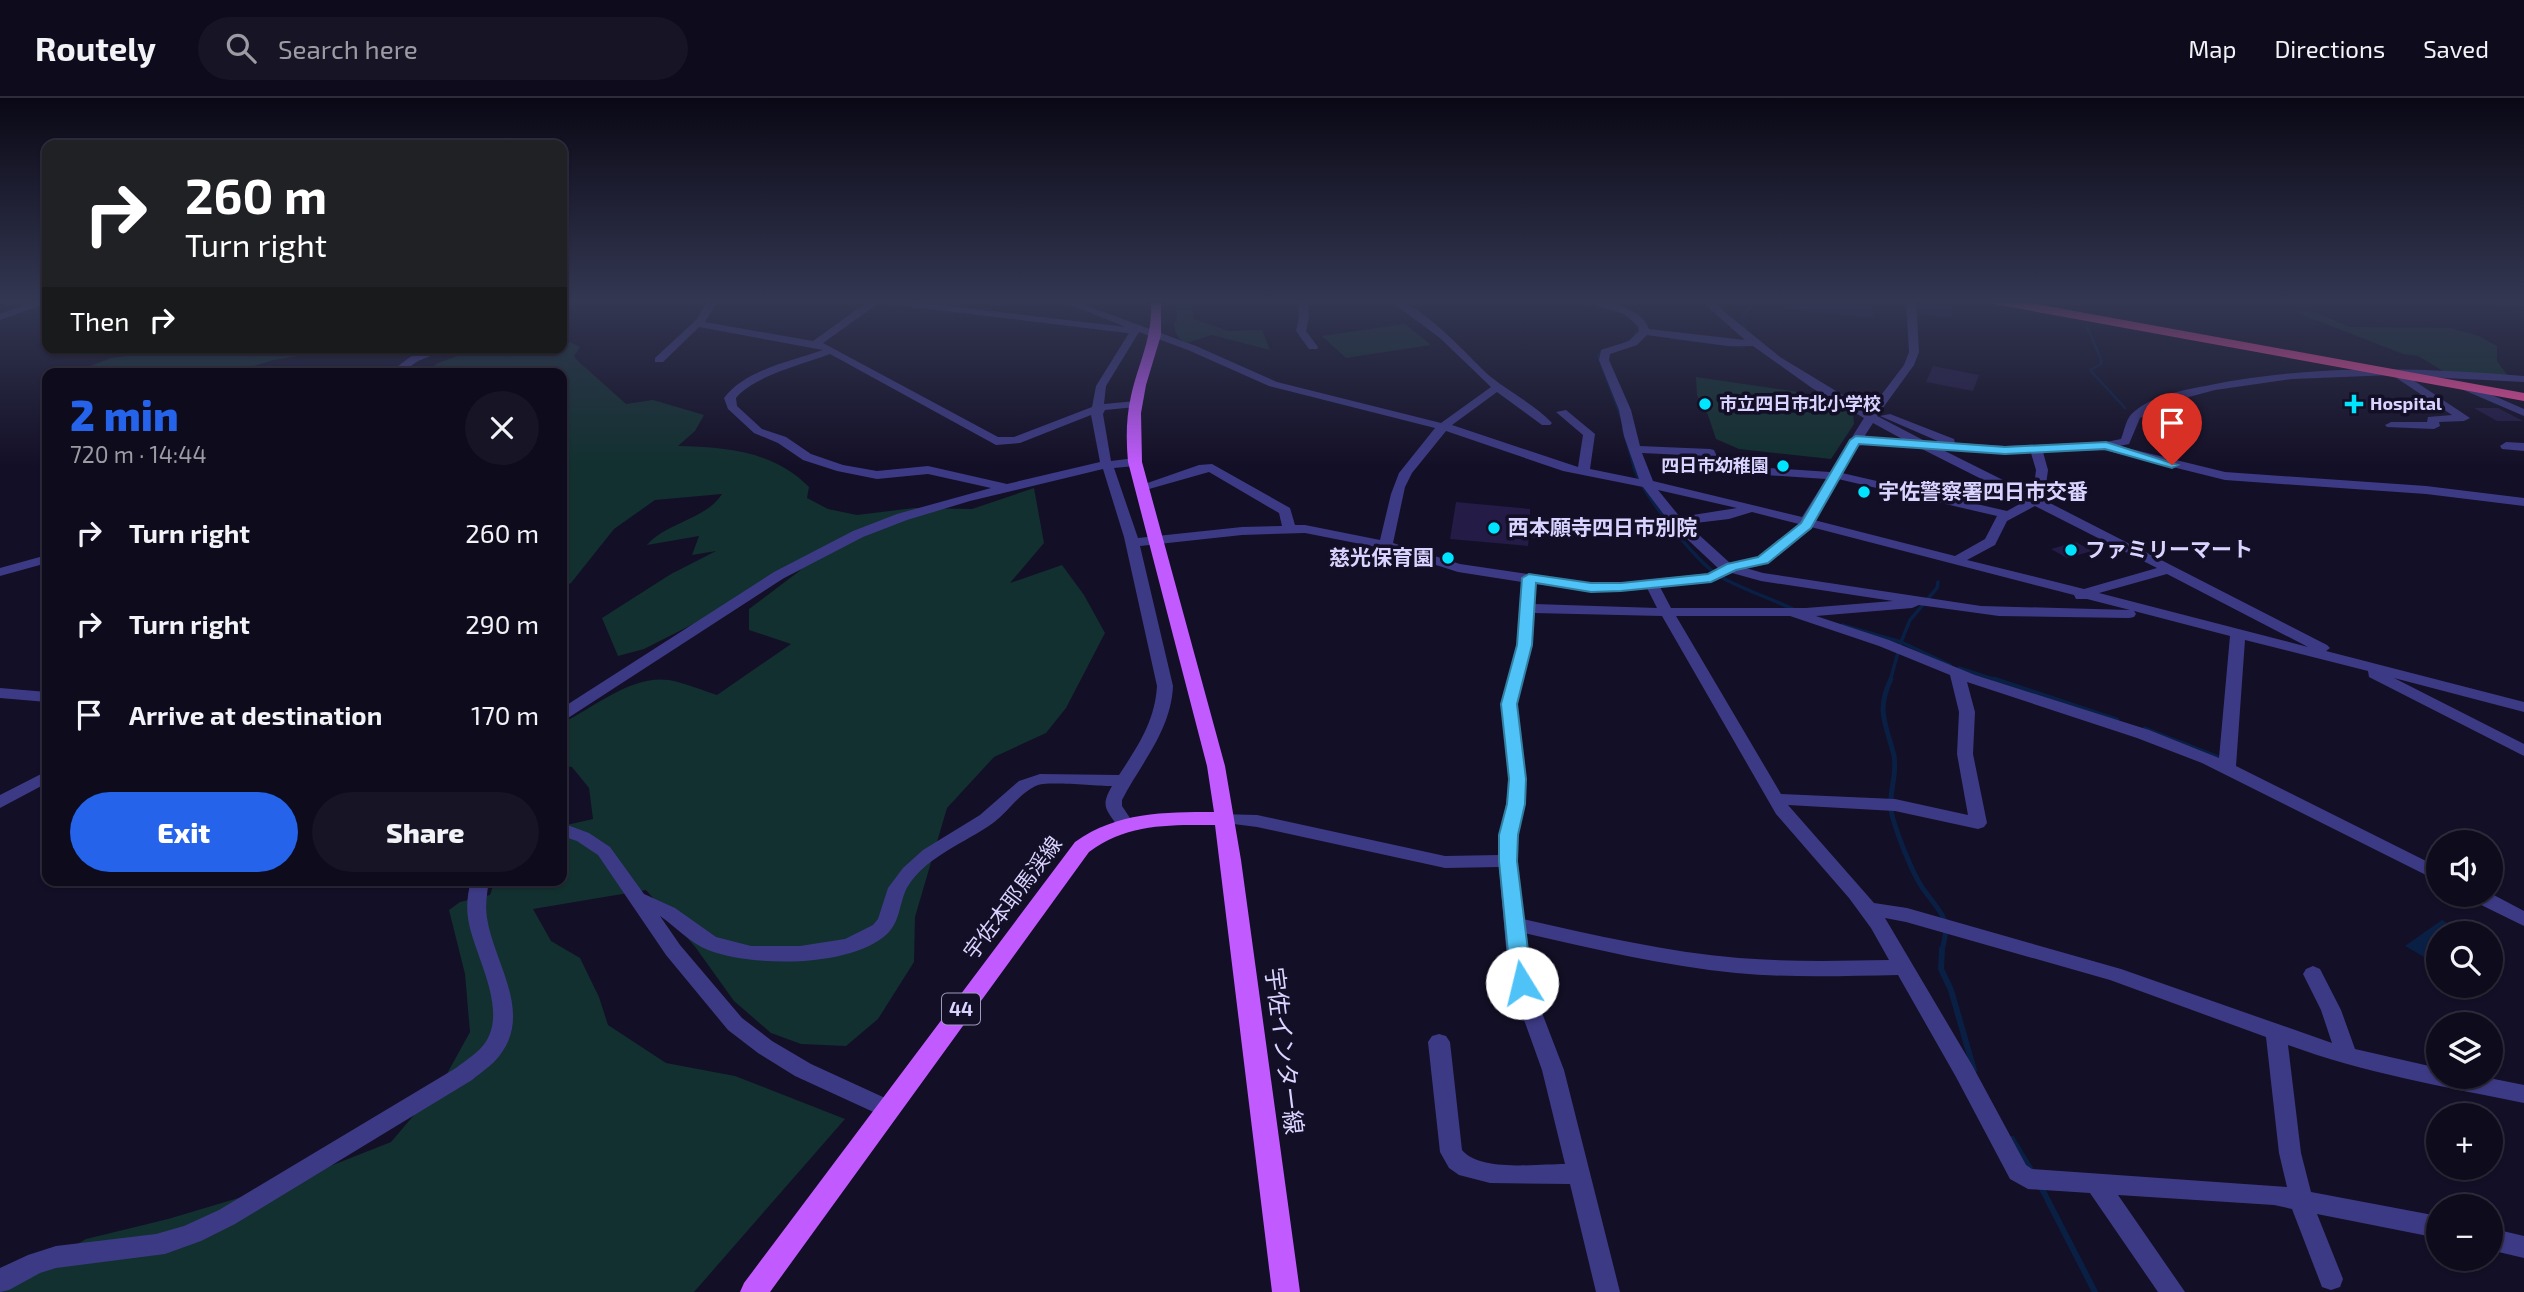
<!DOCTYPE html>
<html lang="en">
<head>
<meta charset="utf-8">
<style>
	body { margin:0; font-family:"Exo 2","Noto Sans JP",sans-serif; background:#171425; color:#f1f3f6; height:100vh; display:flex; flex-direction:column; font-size:26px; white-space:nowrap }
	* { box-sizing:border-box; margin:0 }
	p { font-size:23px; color:#9b9ba3 }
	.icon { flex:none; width:38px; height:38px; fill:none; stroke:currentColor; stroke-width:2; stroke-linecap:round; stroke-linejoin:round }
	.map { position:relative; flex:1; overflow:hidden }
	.side { position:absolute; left:42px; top:270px; width:525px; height:518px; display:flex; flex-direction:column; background:#0e0b1c; border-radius:14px; box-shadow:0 2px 5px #0004,0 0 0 2px #2e2b3b }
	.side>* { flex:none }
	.guide { position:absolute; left:42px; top:42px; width:525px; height:214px; border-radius:14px; box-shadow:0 2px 5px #0004,0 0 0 2px #2e2b3b; background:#202124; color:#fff; overflow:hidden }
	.controls { position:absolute; left:2426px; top:732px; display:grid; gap:14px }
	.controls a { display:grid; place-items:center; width:77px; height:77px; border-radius:50%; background:#0e0b1c; box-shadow:0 2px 5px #0004,0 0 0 2px #2e2b3b; font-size:35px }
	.pin { position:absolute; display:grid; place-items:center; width:60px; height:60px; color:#fff; margin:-72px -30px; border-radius:50% 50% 50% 0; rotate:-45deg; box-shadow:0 0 7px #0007 }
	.pin .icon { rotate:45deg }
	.me { position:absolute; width:77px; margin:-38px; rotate:351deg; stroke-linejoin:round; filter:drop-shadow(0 0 5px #0008) }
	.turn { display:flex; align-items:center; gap:24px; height:147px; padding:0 28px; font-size:32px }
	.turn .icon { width:91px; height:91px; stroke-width:2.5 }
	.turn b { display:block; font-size:49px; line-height:60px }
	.then { display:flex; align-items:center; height:66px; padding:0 28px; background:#0003; gap:14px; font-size:26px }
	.round { display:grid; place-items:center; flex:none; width:74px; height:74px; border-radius:37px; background:#171425 }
	.head { display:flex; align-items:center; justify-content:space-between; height:119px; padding:0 28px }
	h1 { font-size:42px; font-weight:800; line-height:52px; color:#2563eb }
	.action { display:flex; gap:14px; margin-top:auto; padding:14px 28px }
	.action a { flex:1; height:80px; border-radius:42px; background:#2563eb; color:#fff; font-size:28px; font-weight:800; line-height:80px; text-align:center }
	.action a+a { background:#171425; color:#f1f3f6 }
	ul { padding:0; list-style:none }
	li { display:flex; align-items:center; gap:21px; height:91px; padding:0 28px }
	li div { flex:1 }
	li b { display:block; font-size:26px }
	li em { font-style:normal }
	header { display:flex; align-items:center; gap:42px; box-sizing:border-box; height:98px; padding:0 35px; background:#0e0b1c; border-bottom:2px solid #2e2b3b }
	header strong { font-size:33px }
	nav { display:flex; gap:38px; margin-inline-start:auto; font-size:24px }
	.search { width:490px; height:63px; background:#171425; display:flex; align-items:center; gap:18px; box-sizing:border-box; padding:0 24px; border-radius:38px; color:#9b9ba3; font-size:26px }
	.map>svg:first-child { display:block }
</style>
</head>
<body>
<header>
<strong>Routely</strong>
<div class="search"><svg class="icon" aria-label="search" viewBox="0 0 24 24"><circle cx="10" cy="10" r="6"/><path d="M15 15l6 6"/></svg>Search here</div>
<nav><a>Map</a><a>Directions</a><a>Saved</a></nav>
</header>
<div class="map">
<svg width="2524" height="1194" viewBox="0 0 2524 1194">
	<rect width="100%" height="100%" fill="#130f26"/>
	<path fill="#12302f" d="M1175,202H1191L1194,221L1228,233L1262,232L1270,252L1212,237L1186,245C1176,239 1175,235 1174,224L1177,223Z
		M2309,212L2350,229L2451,230L2479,238L2497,248V263L2508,278L2443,273L2418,258L2403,256L2293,213Z
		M1405,226L1431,247L1346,260L1322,238Z
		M562,240L580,249L574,258L578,263L626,306L653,302L704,317L695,333L678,348C726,349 774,353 809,389L807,400L828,411L857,417L914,410L972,411L1034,390L1044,445L1010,485L1062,467L1084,497L1105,535L1066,610L1046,635L994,659L947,710L915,819L914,864L878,921L846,948L801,946L771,935L734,903L696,850L646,792L533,811L551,843L580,860L599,899L608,927L666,965L735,978L845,1021L694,1194H0V1190L86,1141L168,1121L282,1087L391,1044L443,983L470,934L465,876L449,812L460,804L490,797L495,782H562V728L593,721L589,690L572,669L562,668V625C595,609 631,577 669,582C685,585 701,592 717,597L791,546L749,532V511L802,471L644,551L618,558L602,520L671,476L716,453L692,457L699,438L647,447C667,424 705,422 722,396L655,402L614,431L571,485L562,490V275H423L438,265L480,250H562Z
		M164,250H345L274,262L231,275H72L111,260L157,254Z
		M1696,279L1798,294L1812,302L1815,308L1846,310L1853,315L1854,326L1831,361L1739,351L1716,341L1708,317L1697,297Z"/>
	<path fill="#0a1f44" d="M2442,822L2466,835H2438V867L2405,848Z"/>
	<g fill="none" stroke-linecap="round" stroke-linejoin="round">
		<path stroke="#0a1f44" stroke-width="2.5" d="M1579,202L1616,213
			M2087,229L2101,261V266L2090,272L2125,310
			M1748,236L1741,222L1755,202
			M1670,240L1744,249L1742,245
			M1623,246L1632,241L1639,231L1633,222
			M1605,251L1598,258L1621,319
			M1623,331L1634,370"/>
		<path stroke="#0a1f44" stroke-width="3.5" d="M1634,369C1642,396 1695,462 1719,478C1742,491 1769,500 1793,511
			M1938,484L1937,490L1910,522L1901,544L1950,567
			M1842,527L1901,544L1890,583
			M1959,570L1999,583"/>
		<path stroke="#0a1f44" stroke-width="5" d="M1891,581C1875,614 1887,627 1894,658C1898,677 1887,697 1892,717C1897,736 1910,769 1920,786C1927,798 1939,809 1944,821C1948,831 1944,843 1942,853
			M1994,581L2117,622
			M2145,631L2222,661"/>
		<path stroke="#0a1f44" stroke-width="6" d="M1942,851L1941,871L1951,892L1974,972
			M2012,1041L2031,1072
			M2041,1089L2095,1194"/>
	</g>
	<path fill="#241b47" d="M1786,202H1871L1875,220L1785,211Z
		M1919,202H1952V220L1919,216Z
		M1933,268L1979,277L1973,293L1926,284Z
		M2474,310H2498L2523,323H2497Z
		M1456,404L1530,411V420H1537L1535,440L1529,439L1528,448L1450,441Z
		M2076,444L2092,453L2067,460L2051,451Z"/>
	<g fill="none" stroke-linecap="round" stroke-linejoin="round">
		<path fill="#3d3a85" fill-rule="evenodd" d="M38,202H47V205L0,222V216Z
			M708,202H718L705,224L813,243L870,202H898L1126,229L1058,202H1071L1196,248L1277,284L1441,325L1491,289L1440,240L1389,202C1420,201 1468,259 1491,279C1511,295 1535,307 1552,325L1550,327H1542L1497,294L1452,327L1578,369L1583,337L1556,314L1566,312L1595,336L1590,371L1639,381L1624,338L1619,312L1599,262L1601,252L1629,243L1639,233L1638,228L1624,216L1579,202C1600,202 1641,207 1649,231L1745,242L1700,202H1710L1780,259L1869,313L1904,267L1909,254L1906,202H1916L1919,254L1914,267L1877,318L1925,343L1940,344L1880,318L1890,316L1954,341L1955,345L2005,348L2106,344L2121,341C2125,331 2126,319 2135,313C2155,296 2186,292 2210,287C2314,266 2419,269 2524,278V284L2407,278L2470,320L2464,323L2439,324L2440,328L2434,331L2387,329L2385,327L2391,324H2427L2428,319L2452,317L2392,277L2292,281L2215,292L2170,304L2140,320L2129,346L2119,348L2225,374L2426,388L2524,400V408L2426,396L2225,382L2104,352L2043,354L2048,372L2044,402L2327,547L2330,550L2326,553L2524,604V614L2394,580L2524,646V658L2369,579L2368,573L2245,542L2236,668L2438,769V783L2202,665L2137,640L1967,584L1975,614L1973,656L1987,725L1984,729L1978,731L1895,713L1788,707L1874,805L1907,810L2121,871L2332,945L2321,912L2303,876L2306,871L2313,868L2320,871L2341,912L2355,951L2438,970V978H2479L2524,987V1005C2445,989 2365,975 2288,947L2301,1055L2311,1094L2438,1118V1140L2317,1116L2343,1181L2340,1189L2331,1192L2322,1189L2292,1111L2274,1107L2118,1097L2185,1194H2158L2090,1095L2028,1091L2010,1081L1956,979L1898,877C1844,878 1790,880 1736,875C1665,868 1594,851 1524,835L1534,894L1564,972L1620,1194H1596L1570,1086L1490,1085L1459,1077L1449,1070L1440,1054L1428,944L1432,938L1439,936L1446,938L1450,944L1462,1052C1480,1074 1538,1066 1565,1066L1542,972L1514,894L1507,861L1499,769L1445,770L1257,729L1218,724L1215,720L1218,716L1257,717L1445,758L1499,757L1510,677L1501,606L1517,547L1522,484L1458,474L1386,451L1305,435L1242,437L1140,448L1173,588C1171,633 1141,665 1122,702V708L1134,726L1131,730H1119C1106,711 1100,709 1112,688C1095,688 1051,683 1038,687C1020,694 1008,714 993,725C965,745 927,758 908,788C899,803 901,823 887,836C851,870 751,869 708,852C690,845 676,829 660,818L680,847L742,920L772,943L811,966L896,1005L899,1011L896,1017L888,1020L880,1017L795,978L758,955L728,932L666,857L598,757L577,743L562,738V725L589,735L610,749L644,796L675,810L716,839L751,848H800L845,841L873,827L878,821L888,790L903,770L923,752L980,717L1019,683L1040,676L1119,677C1138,648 1155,623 1157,588L1124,439L1103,371L970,403L907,422L863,439L784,480L568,620L562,622V610L774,474L853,433L897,416L991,390L928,376L877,381L837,373L803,362L778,345L754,335L728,311L724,300C745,272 791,263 823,252L699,229L663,264H655V260L697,221ZM879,205L1127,235H1129L1096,288L1092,309L1014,339H998L823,245ZM1139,234L1188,252L1269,288L1435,330L1399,375L1391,396L1380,442L1305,427H1295L1290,410L1212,366L1199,367L1136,389L1142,393L1209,374L1279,415L1282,428L1242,429L1138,440L1114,370L1135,368L1141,364L1135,360L1111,363L1103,316L1105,312L1136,309L1142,306L1136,303L1104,306L1106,288ZM1647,237L1728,248H1753L1812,290L1864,320L1830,374L1724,367L1719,363L1714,352L1710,351L1640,348L1631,312L1609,262L1610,256L1637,247ZM830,256L996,347L1020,345L1091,317L1100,364L1007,386L928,368L877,373L843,367L811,356L786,339L762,331L737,308L736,300C753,278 804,266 830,256ZM1873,325L1904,342L1864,339ZM1446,333L1563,373L1643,389L1671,426L1719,471L1712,475L1607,486L1574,483L1460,466L1393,445L1405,389L1412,375ZM1860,346L1920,350L2025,403L2007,413L1842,375ZM1941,351L2005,356L2031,355L2036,372L2033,397ZM1642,355L1705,358L1709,368L1721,374L1826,381L1802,419L1653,383ZM1838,381L1997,418L1985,441L1955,458L1814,422ZM1658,392L1737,410L1680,419ZM2035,408L2157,470L2084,491L1967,462L1995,447L2007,423ZM1752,414L1799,426L1758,459L1730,465L1687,426L1729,421ZM1811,429L2074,497L2076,501H2087L2130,512L1981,508L1763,475L1746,470L1768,465ZM1732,475L1761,483L1893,503L1806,510H1671L1660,489L1715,483ZM2167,476L2308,549L2099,495ZM1536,486L1607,494L1647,490L1657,510L1534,506ZM1919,507L1999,518L2129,520L2134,519L2136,516L2134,513L2230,538L2219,660L2149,632L1975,577L1889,542L1816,518L1912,510ZM1534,515L1662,518L1776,716L1849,800L1871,830L1889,862C1839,863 1789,864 1739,860C1666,854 1594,837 1523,821L1517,763L1518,737L1526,700V677L1517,606L1531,547ZM1676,518H1790L1879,548L1950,577L1959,614L1957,656L1968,717L1895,701L1781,696ZM1885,820L1906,824L2110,882L2266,939L2279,1055L2287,1089L2032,1071L2026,1067L1972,967Z
			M1297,202H1307L1309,219L1306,233L1318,249L1317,251H1309L1296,233L1299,219Z
			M2472,202H2524V208L2477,205Z
			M434,250H450L418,263L401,275H389L410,259Z
			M2459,286H2467L2524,311V318L2459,290Z
			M2506,344L2524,345V353L2502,351L2500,348Z
			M47,457V465L0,478V470Z
			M0,590L47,594V604L0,600Z
			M47,673V685L0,710V697Z
			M471,782H489C487,796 485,807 487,820C494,865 533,914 500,957C493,967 481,974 472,982L235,1126L201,1143L165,1156L56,1170L40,1175L9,1192L0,1194V1170L28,1157L56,1148L156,1136L184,1128L219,1112L456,970C466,962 478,955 485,945C509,910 473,856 468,820C466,806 468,795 471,782Z
			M2490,795L2524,813V828L2469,801L2467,796Z
			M2490,1130L2524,1138V1160L2490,1152Z"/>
		<path fill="#c25bff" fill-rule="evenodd" d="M1151,202H1161V237L1146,287L1141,315L1142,364L1225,668L1241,762L1300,1194H1272L1215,727C1169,727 1128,725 1089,754L770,1194H740L744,1185L1075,744C1117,714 1164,714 1214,714L1207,668L1128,364C1126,342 1126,320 1131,298C1139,263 1153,240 1151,202Z"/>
		<path fill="#ff4fa3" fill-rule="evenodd" d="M1988,202H2014L2524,295V303L1994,206Z"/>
	</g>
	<linearGradient id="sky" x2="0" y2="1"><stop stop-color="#0a0815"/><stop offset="0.55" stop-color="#333752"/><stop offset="1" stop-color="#333752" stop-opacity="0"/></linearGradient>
	<rect width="2524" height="369" fill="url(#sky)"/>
	<path fill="#4fc3f7" stroke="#337fa1" stroke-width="2" d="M1856,338L2005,349L2106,344L2178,367L2172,370L2105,351L2005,356L1859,346L1811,430L1768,465L1736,472L1711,484L1621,493L1591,494L1536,485L1532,547L1517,606L1526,681L1525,706L1518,737L1517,763L1532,885L1529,890L1522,892L1514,890L1511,885L1499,763V737L1507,706L1509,681L1501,606L1517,547L1522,480L1529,476L1591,485H1621L1708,476L1727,466L1758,459L1801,425L1850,342Z"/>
	<g fill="#00e5ff" stroke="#130f26" stroke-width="2.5">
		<circle cx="1705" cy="306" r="7"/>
		<path d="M2350.5 295.5h7v7h7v7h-7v7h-7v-7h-7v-7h7z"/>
		<circle cx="1783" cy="368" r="7"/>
		<circle cx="1864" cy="394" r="7"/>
		<circle cx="1494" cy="430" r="7"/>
		<circle cx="2071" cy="452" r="7"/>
		<circle cx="1448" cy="460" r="7"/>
	</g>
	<g text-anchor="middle" stroke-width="7" stroke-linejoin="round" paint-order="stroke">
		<g font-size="18" font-weight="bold" fill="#d9d4ff" stroke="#130f26" text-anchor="start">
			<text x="1719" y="312">市立四日市北小学校</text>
			<text x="2370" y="312">Hospital</text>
			<text x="1769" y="374" text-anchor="end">四日市幼稚園</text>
		</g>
		<rect fill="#130f26" stroke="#9e99be" stroke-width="2" x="942" y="895.5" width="38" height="31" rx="5"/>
		<g font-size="19" font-weight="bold" fill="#d9d4ff">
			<text x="961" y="918">44</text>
		</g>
		<g font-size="21" font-weight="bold" fill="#d9d4ff" stroke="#130f26" text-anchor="start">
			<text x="1878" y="401">宇佐警察署四日市交番</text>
			<text x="1508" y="437">西本願寺四日市別院</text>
			<text x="2085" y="459">ファミリーマート</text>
			<text x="1434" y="467" text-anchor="end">慈光保育園</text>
		</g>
		<g font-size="21" fill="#d9d4ff" stroke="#130f26">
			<text transform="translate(1013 800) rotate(-53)" y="7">宇佐本耶馬渓線</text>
		</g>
		<g font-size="24" fill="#d9d4ff" stroke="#130f26">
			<text transform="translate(1284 953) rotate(83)" y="8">宇佐インター線</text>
		</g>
	</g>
</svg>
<div class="controls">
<a><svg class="icon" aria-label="sound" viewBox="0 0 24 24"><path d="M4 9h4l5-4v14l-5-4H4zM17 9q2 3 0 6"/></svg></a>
<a><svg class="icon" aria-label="search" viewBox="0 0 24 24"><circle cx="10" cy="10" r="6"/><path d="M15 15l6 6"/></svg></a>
<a><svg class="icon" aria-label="layers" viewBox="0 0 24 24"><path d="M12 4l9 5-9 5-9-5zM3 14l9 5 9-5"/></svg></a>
<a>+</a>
<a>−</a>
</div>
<div class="pin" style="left:2172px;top:367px;background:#d93025"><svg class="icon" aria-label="arrive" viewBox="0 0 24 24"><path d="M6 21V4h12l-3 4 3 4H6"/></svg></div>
<svg class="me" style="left:1522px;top:885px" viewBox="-20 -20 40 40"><circle r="19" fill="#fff"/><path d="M0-13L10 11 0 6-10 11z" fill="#4fc3f7"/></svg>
<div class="guide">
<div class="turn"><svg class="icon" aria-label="right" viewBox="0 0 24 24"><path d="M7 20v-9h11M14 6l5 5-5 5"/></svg><div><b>260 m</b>Turn right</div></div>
<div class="then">Then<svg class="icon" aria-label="right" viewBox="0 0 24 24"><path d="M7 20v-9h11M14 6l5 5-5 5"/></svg></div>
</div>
<section class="side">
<div class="head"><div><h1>2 min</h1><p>720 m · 14:44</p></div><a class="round"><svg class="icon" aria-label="close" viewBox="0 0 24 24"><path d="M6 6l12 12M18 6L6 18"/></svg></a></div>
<ul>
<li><svg class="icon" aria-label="right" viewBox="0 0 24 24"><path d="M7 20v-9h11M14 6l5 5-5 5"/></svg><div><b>Turn right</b></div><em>260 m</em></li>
<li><svg class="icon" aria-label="right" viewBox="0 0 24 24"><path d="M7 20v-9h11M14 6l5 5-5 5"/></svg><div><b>Turn right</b></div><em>290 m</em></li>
<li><svg class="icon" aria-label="arrive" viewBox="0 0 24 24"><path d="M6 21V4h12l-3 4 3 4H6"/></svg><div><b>Arrive at destination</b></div><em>170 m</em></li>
</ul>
<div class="action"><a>Exit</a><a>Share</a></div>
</section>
</div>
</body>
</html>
